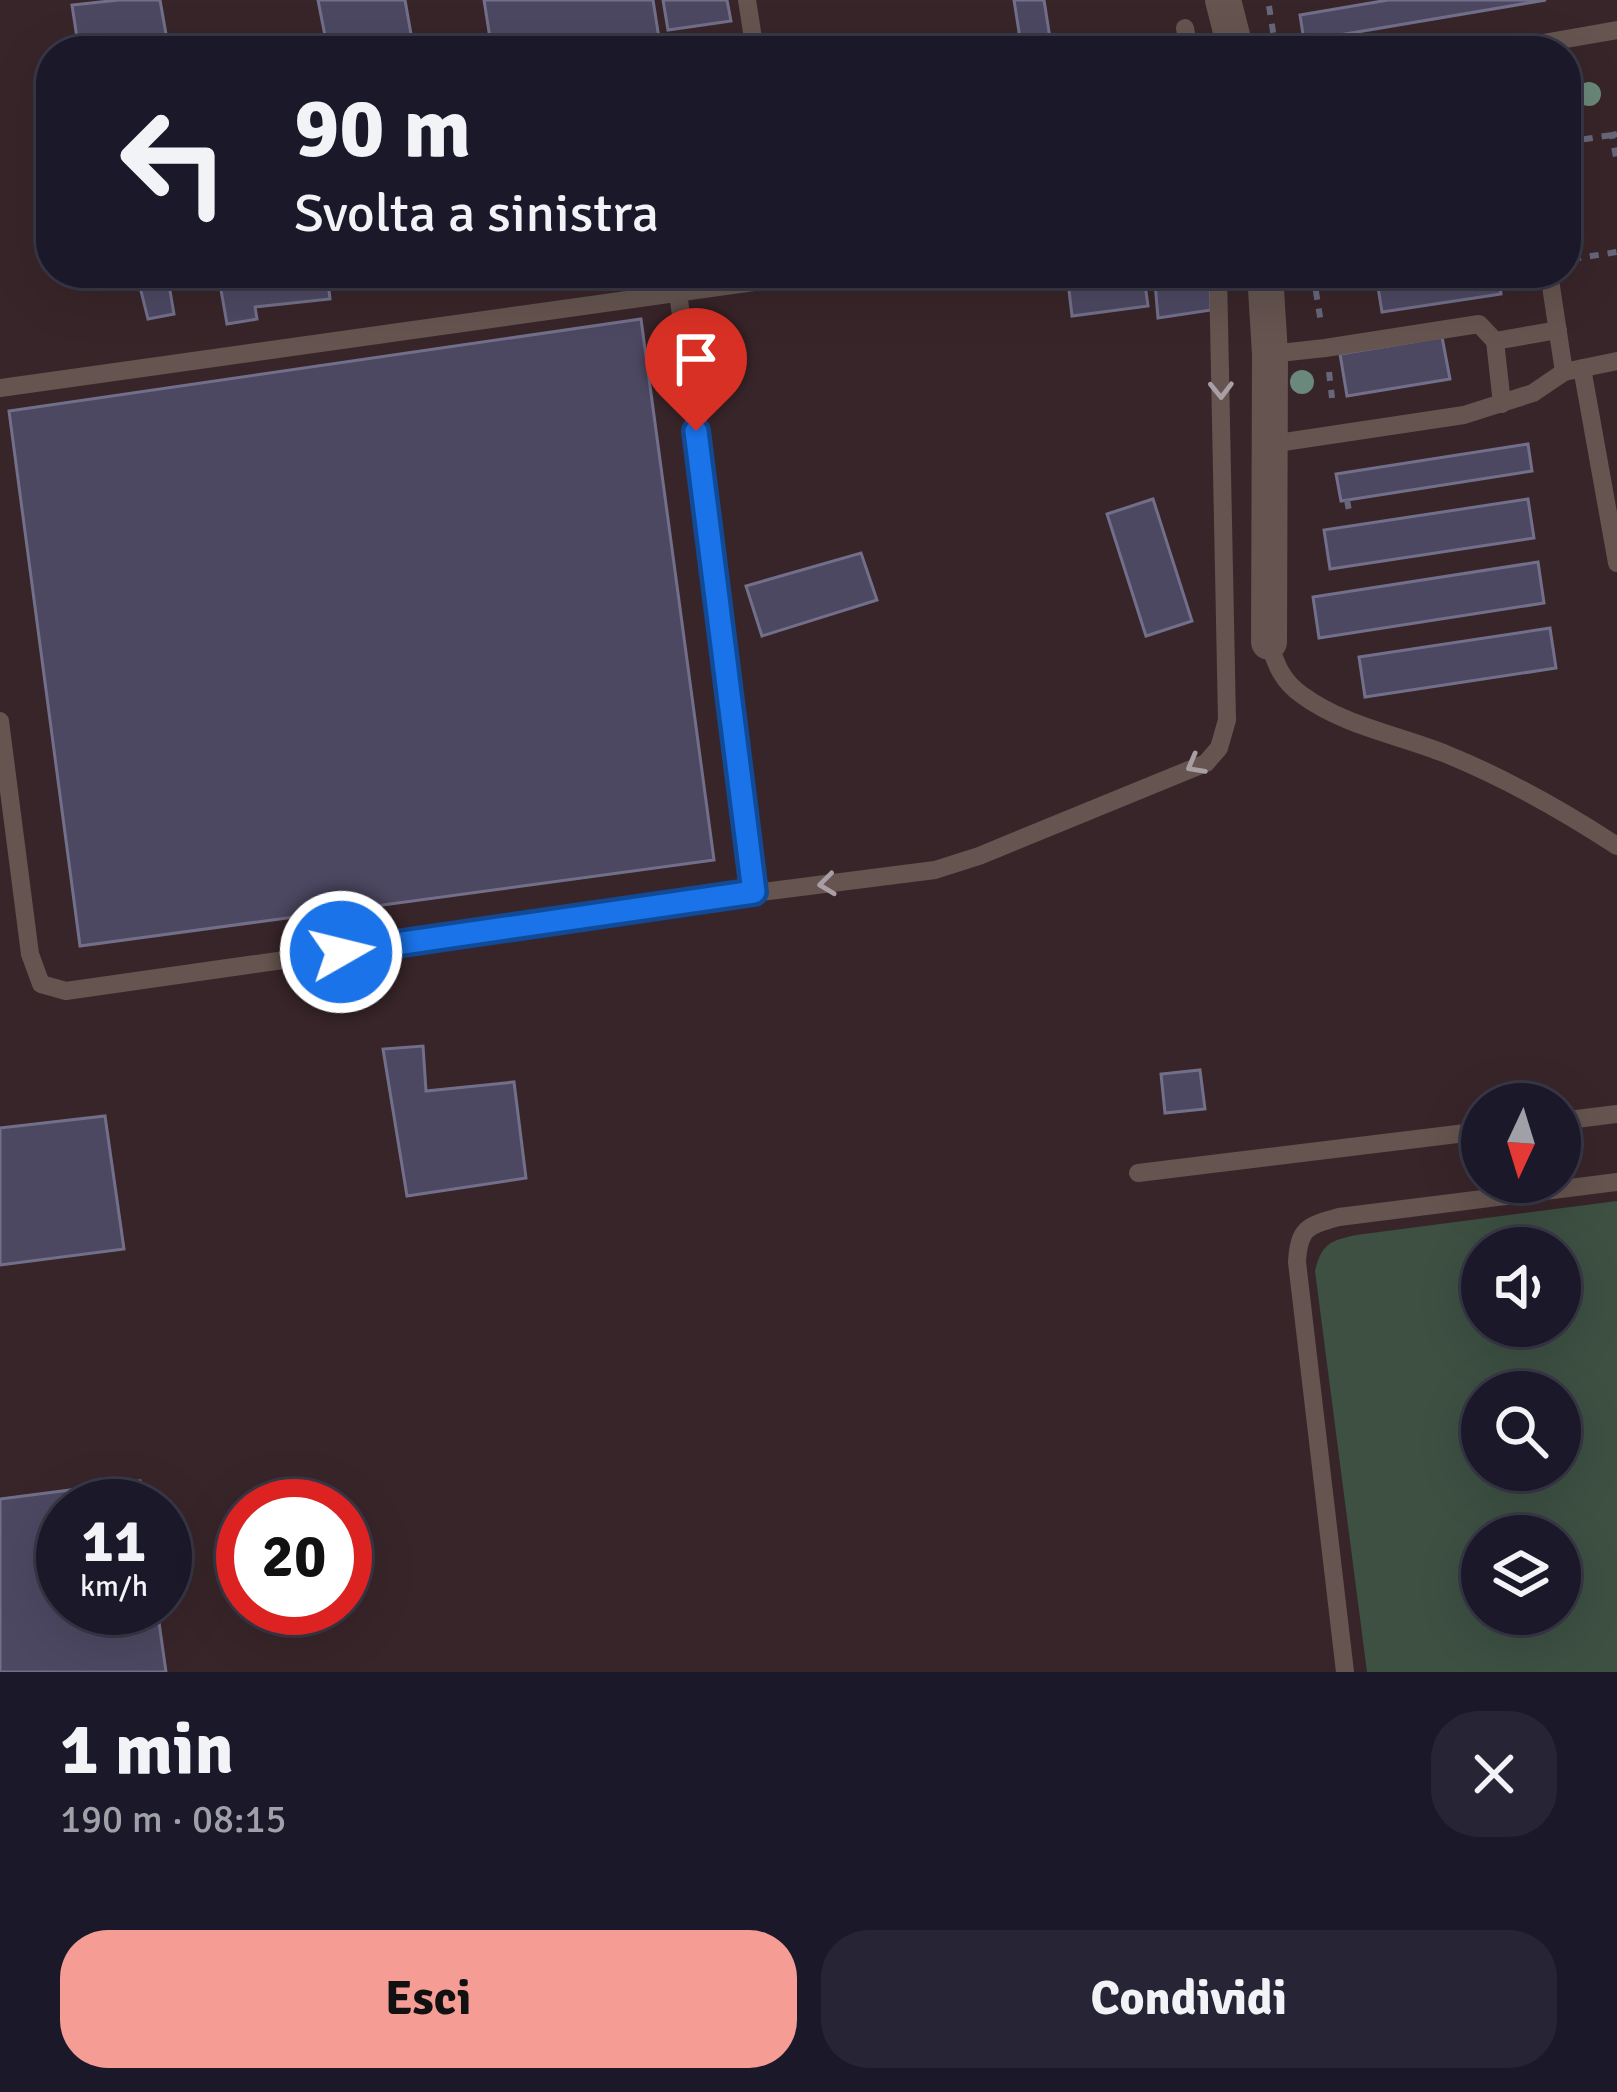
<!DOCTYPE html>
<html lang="it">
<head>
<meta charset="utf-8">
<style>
	body { margin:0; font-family:Signika,sans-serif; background:#272535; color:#f1f3f6; height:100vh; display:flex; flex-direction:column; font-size:45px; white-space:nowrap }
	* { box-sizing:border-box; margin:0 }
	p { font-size:39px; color:#9fa0a8 }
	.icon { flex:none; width:66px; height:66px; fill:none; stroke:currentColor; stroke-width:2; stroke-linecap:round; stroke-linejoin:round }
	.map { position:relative; height:1672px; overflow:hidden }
	.panel { display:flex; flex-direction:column; background:#1a1829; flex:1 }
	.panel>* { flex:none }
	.hud { position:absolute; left:36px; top:36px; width:1545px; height:252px; border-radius:48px; box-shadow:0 12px 48px #0002,0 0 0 3px #383746; background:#1a1829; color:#f1f3f6; overflow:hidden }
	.needle { width:78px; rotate:184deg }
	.tools { position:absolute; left:1461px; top:1083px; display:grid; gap:24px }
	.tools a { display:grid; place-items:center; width:120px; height:120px; border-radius:50%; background:#1a1829; box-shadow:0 12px 48px #0002,0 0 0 3px #383746; font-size:60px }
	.speed { position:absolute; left:36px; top:1479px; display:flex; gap:24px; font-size:60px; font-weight:700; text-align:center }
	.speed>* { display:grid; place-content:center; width:156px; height:156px; border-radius:50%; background:#1a1829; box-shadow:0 12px 48px #0002,0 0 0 3px #383746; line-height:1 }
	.speed small { font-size:30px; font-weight:400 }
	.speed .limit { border:18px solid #d22; background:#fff; color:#111 }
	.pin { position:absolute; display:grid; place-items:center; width:102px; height:102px; color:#fff; margin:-123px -51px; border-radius:50% 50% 50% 0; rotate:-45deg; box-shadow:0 0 12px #0007 }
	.pin .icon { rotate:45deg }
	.me { position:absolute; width:132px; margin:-66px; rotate:82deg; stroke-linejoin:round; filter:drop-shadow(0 0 9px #0008) }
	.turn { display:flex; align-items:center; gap:42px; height:252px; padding:0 60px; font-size:54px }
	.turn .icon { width:156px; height:156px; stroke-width:2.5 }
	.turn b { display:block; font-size:84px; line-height:102px }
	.round { display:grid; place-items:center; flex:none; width:126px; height:126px; border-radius:48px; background:#272535 }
	.summary { display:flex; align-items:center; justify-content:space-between; height:204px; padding:0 60px }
	h1 { font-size:72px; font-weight:700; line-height:90px }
	.action { display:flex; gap:24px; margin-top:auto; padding:24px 60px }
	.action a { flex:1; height:138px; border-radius:48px; background:#f59c95; color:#111; font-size:48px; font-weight:700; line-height:138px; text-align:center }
	.action a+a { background:#272535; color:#f1f3f6 }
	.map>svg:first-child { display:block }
</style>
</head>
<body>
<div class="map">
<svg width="1617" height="1672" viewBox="0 0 1617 1672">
	<rect width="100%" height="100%" fill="#232037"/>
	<path fill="#382529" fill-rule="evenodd" d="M0,0H1617V1672H0ZM51,51H1566V273H51ZM1482,1104H1560V1182H1482ZM1482,1248H1560V1326H1482ZM1482,1392H1560V1470H1482ZM63,1506H165V1608H63ZM243,1506H345V1608H243ZM1482,1536H1560V1614H1482Z"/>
	<path fill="#3d5042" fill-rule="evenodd" d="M1617,1201V1672H1367L1315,1271C1322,1243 1330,1241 1356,1235ZM1560,1248V1326H1482V1248ZM1482,1392H1560V1470H1482ZM1482,1536H1560V1614H1482Z"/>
	<path fill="#4c4862" stroke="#726f8a" stroke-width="3" d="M119,0H160L169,51H79L72,5Z
		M318,0H405L414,51H328Z
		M484,0H653L661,51H492Z
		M663,0H727L731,21L668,30Z
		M1014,0H1044L1052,51H1022Z
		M1388,0H1546L1304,41L1300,15Z
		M167,273L174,314L148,319L138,279Z
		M218,273H327L330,299L255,307L257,319L227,324Z
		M1067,273H1128L1129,280L1144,277L1148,306L1072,316Z
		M1472,273H1498L1501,294L1382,312L1378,287Z
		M1210,275L1211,310L1158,318L1155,283Z
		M641,319L714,860L80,946L9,411Z
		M1442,337L1450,379L1347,396L1340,354Z
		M1528,444L1532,471L1341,501L1336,474Z
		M1153,499L1192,621L1146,636L1107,514Z
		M1528,499L1534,538L1330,569L1324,530Z
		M861,553L877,600L762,636L746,586Z
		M1538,562L1544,603L1319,638L1313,597Z
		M1550,628L1556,668L1365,697L1359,657Z
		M423,1046L426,1091L514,1082L526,1178L407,1196L383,1049Z
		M1200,1070L1205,1109L1165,1113L1161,1074Z
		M105,1116L124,1249L0,1265V1128Z
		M140,1481L143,1506H63V1608H157L166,1672H0V1499Z"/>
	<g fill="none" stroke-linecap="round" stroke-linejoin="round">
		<path stroke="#68667a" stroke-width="6" stroke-dasharray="9 9" stroke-linecap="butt" d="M1269,6L1276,51
			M1617,134L1612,135L1617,163
			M1566,142L1612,135
			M1572,259L1617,252
			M1313,273L1321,323
			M1329,372L1332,398
			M1347,500L1349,511"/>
		<path stroke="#65544f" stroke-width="18" d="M747,0L755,51
			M1185,28L1189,51
			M1530,51L1543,43L1617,30
			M1549,273L1564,372
			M678,292L754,893
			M1495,341L1558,330
			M1270,354L1325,348L1479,324L1495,341L1502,404
			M1582,368L1617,563
			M0,388L819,273
			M1270,444L1464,415L1533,393L1564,372L1617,361
			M1269,642C1276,665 1282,681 1302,695C1344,726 1399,735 1446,754C1507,779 1562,810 1617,846
			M0,721L30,954L41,984L66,991L754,893L935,870L979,856L1206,763L1219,748L1227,720L1218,273
			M1560,1121L1617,1114
			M1138,1173L1482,1131
			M1345,1672L1297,1262C1299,1228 1307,1226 1339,1217L1617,1182"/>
		<path stroke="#65544f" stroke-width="36" d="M1223,0L1236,51
			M1265,273L1270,354L1269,642"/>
	</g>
	<g fill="#6a887b">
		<circle cx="1589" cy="94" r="12"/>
		<circle cx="1302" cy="382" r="12"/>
	</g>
	<defs><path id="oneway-chevron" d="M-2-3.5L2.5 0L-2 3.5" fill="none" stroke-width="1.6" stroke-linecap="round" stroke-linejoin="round" transform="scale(3)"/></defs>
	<g stroke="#a89ea4">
		<use href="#oneway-chevron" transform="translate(1221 390) rotate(89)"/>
		<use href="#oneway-chevron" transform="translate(1195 765) rotate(151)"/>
		<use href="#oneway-chevron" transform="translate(827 884) rotate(173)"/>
	</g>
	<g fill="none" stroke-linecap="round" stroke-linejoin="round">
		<g stroke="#114b97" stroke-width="30">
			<path id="route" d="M341,952L754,892L696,431"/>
		</g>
		<use href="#route" stroke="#1a73e8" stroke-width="21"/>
	</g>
</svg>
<div class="tools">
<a><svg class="needle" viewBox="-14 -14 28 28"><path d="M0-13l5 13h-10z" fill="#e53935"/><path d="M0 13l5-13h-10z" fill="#9fa0a8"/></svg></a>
<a><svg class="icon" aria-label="sound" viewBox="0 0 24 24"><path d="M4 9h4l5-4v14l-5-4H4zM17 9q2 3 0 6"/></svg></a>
<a><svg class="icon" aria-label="search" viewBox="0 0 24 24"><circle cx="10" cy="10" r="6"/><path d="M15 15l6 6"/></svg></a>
<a><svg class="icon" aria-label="layers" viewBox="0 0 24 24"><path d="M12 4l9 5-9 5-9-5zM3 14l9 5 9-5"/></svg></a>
</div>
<div class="speed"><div>11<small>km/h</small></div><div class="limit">20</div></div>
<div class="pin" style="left:696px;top:431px;background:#d93025"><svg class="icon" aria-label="arrive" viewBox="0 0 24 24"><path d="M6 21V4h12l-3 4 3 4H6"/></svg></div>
<svg class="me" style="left:341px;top:952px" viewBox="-20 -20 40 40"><circle r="17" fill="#1a73e8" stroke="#fff" stroke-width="3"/><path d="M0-11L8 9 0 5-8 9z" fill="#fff"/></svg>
<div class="hud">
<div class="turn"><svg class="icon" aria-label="left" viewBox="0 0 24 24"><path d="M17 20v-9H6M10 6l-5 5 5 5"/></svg><div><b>90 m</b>Svolta a sinistra</div></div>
</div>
</div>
<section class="panel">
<div class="summary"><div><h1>1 min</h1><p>190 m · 08:15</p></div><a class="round"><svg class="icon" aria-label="close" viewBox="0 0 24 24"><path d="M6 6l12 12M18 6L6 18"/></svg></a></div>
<div class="action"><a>Esci</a><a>Condividi</a></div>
</section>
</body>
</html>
